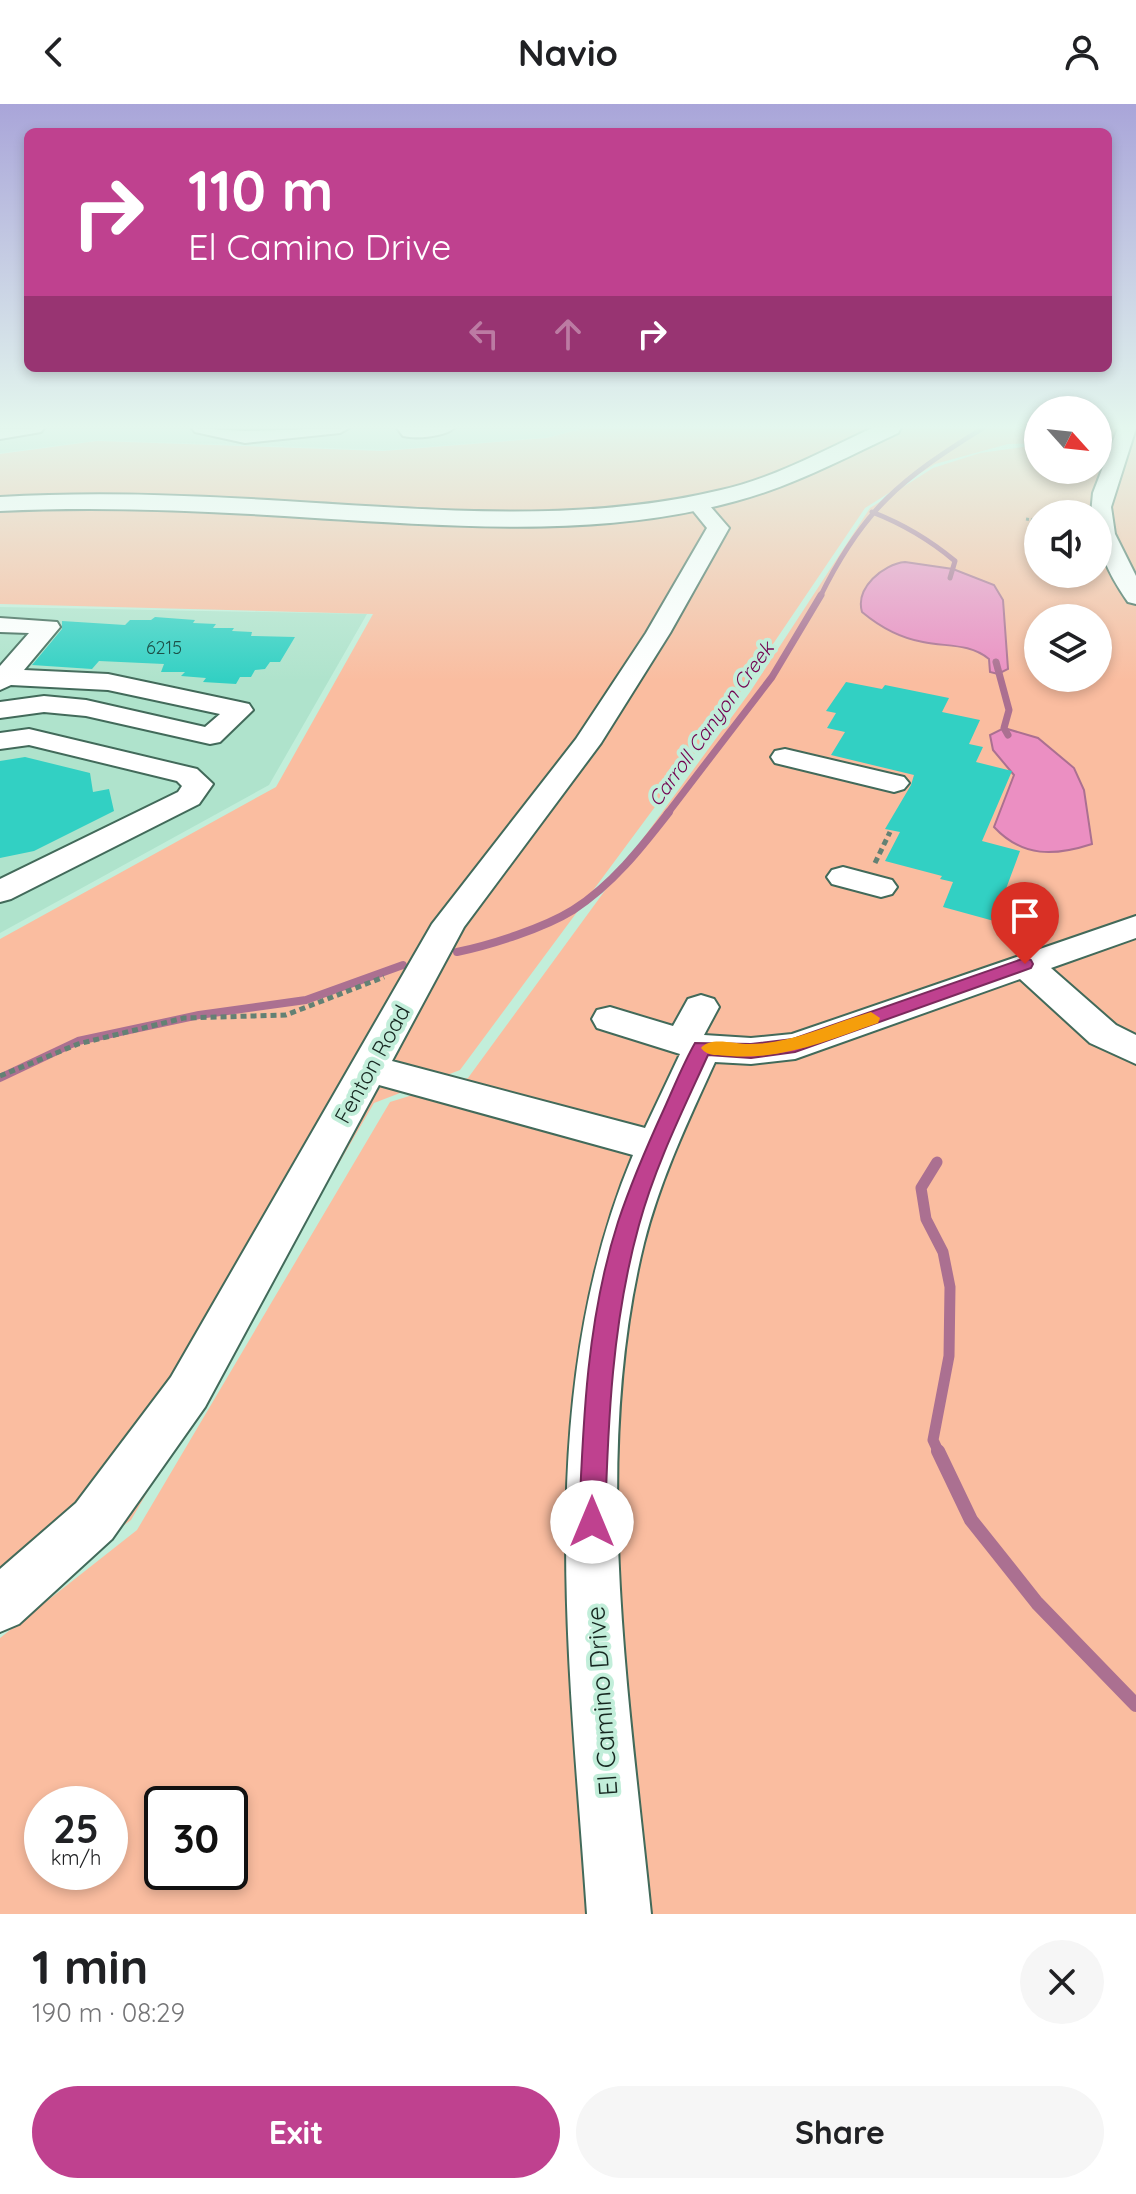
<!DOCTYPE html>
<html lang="en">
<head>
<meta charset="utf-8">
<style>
	body { margin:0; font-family:Quicksand,sans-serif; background:#f6f6f6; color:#202124; height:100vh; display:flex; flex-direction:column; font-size:30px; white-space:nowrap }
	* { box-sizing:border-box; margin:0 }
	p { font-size:26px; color:#757577 }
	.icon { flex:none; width:44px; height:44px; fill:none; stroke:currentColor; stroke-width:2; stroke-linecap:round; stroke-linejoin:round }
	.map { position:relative; height:1810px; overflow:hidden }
	.sheet { display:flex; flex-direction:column; background:#fff; flex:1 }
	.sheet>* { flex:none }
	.banner { position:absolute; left:24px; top:24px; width:1088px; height:244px; border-radius:12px; box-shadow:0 4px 12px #0003; background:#bf418f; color:#fff; overflow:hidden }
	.needle { width:52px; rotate:117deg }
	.buttons { position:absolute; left:1024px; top:292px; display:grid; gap:16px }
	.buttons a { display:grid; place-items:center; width:88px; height:88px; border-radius:50%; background:#fff; box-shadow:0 4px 12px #0003; font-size:40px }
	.speed { position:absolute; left:24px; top:1682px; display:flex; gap:16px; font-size:40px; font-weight:700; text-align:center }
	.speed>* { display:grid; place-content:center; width:104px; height:104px; border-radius:50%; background:#fff; box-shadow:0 4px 12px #0003; line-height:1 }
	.speed small { font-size:20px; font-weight:400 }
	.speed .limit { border:4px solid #111; border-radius:12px; background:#fff; color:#111 }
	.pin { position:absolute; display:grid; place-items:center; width:68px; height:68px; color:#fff; margin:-82px -34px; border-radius:50% 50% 50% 0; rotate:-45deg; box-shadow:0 0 8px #0007 }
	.pin .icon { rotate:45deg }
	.me { position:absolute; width:88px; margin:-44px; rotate:0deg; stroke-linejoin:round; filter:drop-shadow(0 0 6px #0008) }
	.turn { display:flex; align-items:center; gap:28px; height:168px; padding:0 32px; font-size:36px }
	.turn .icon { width:104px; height:104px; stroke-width:2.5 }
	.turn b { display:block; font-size:56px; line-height:68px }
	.lanes { display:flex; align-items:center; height:76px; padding:0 32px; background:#0003; justify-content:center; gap:40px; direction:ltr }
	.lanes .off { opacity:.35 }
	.round { display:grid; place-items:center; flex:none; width:84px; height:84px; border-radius:42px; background:#f6f6f6 }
	.overview { display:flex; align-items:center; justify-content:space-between; height:136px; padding:0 32px }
	h1 { font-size:48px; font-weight:700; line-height:60px }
	.button { display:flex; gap:16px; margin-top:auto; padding:16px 32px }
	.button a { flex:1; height:92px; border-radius:48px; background:#bf418f; color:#fff; font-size:32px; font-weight:700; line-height:92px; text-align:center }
	.button a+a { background:#f6f6f6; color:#202124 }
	header { display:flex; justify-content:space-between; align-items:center; height:104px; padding:0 32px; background:#fff; font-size:36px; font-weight:700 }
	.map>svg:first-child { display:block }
</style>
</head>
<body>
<header><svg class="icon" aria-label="back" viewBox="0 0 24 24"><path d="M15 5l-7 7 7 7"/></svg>Navio<svg class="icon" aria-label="person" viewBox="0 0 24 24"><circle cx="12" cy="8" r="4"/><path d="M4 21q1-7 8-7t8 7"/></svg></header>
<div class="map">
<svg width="1136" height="1810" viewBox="0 0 1136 1810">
	<rect width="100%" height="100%" fill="#c2eeda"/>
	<path fill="#afe3cc" d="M0,324H581L549,333L387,346L100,336L0,349Z
		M0,503L367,510L269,681L0,829Z"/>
	<path fill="#fabda0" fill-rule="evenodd" d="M585,324H1038V339L1008,340L935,360L865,404L746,580L460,966L374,999L131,1416L0,1514V835L276,683L373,510L0,500V350L97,337L383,347L547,334Z
		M1105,324H1136V1810H0V1534L137,1426L390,998L468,974L750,588L870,404L933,364L980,349L1038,341V366H1098V340H1103ZM1038,410H1098V470H1038ZM1038,514H1098V574H1038ZM42,1700H110V1768H42ZM162,1700H230V1768H162Z"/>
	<path fill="#eb8fc2" stroke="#ab7091" stroke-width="2" d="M905,458L953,465L994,481L1003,496L1008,565L998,570L990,568L989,555C969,539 947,543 923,538C900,534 880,523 862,508C855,484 883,460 905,458Z
		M1004,624L1038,634L1074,664L1084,686L1092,740C1055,752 1023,754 994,723L1014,671L993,646L990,631Z"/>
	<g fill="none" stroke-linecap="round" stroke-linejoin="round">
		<path stroke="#ab7091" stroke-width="5" d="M872,408C903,420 930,436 955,457L950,474
			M820,493C863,405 901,375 983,324"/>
		<path stroke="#ab7091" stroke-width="7" d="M996,558L1009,606L1004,624L1008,631
			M667,710L772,573L821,491"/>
		<path stroke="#ab7091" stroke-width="8" d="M457,848C491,841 544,824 573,806C612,781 641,744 669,708
			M0,974L78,937L199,911L306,896L403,861"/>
		<path stroke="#ab7091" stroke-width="11" d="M937,1058L921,1084L926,1115L943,1148L950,1183L949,1252L933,1336L939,1349"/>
		<path stroke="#ab7091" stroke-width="14" d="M938,1347L971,1416L1037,1499L1136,1601"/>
	</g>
	<path fill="#32d0c3" d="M155,513L195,516L193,519L216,520L213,524H234L232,527L252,528L251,532L295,533L280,558H270L265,565L255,566L251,573H240L236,580L203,578L206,574L181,572L185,568H161L164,560L99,557L92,565L32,561L62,525V517L125,521L130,516H151Z
		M846,578L882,585L885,581L949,594L942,608L980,616L969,640L983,643L976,658L1012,667L982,737L1020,747L994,817L943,803L953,778L940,775L942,772L885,757L900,728L885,725L911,681L914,671L831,651L845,628L827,624L836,609L826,607Z
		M25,653L90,669L93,688L109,685L114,707L34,747L0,754V657Z"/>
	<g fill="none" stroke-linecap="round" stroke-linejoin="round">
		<g stroke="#426a5a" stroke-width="4">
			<path id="minor" d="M44,324L41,328L0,335V325Z
				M192,324L245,327L349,324L340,329L245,339L195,328Z
				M397,324H454C444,333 416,335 403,332Z
				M1118,324H1136L1111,403L1115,430L1136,472V500L1128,498C1106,466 1098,448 1098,410H1091L1093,389Z
				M696,392L703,394L729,424L670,529L601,639L464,823L392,957L645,1024L680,950L597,924L592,915L597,906L610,903L673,922L688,895L701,891L714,895L719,903L704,931L751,934L792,930L1136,812V834L1051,864L1116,921L1136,931V960L1090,939L1020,875L795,955L751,960L715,958C688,1017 660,1076 644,1139C591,1354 629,1592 651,1810H587C570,1559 533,1289 633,1051L379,981L205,1303L112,1435L19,1520L0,1528V1465L76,1399L171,1273L432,820L576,635L646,529L707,424L686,398Z
				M0,514L57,518L60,523L24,566L108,570L240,598L249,600L253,606L220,638L210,640L86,612L44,608L0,614V598L44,592L86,596L205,623L220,610L108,586L11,581L0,586V562L29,529L0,528Z
				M29,625L197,665L213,680L199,700L11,795L0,798V775L178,688L182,682L177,677L29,641L0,645V629Z
				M785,645L904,673L909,679L904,685L894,688L775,659L771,653L775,647Z
				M843,763L892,776L897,783L892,790L881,793L832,780L827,773L832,766Z"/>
		</g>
		<g stroke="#426a5a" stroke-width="4">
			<path id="major" d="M872,324H901L898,329C845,354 793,382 736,397C599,435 455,422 315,414C210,407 105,402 0,407V393C106,387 210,392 316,399C450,407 588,418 721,386C774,374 823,347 872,324Z"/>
		</g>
		<path stroke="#638174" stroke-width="3" stroke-dasharray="3 2" stroke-linecap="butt" d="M1026,415L1038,417"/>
		<path stroke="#638174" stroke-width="5" stroke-dasharray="6 4" stroke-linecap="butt" d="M875,759L890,728
			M0,972L78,940L184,914L286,911L384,873"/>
		<use href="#minor" fill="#fff" fill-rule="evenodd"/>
		<use href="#major" fill="#fff" fill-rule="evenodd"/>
	</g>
	<linearGradient id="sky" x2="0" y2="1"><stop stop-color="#a9a5d9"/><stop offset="0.56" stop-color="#e4f7ee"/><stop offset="1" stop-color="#e4f7ee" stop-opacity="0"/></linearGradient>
	<rect width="1136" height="577" fill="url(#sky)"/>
	<path fill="#bf418f" stroke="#7c2a5d" stroke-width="2" d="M1025,854L1031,856L1033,860L1031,864L795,948L751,954L708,951C683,1006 655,1062 639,1121C612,1218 608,1318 605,1418L602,1427L592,1430L583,1427L579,1418C583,1317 587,1214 618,1118C631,1079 647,1042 664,1005C674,983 683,960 695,939L751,940L793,935Z"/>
	<path fill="#f59e0b" d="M871,908L880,914L878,919C829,936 783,956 730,952C719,951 708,953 701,944C710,932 734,940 749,940C792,940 830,920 871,908Z"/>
	<g text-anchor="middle" stroke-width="8" stroke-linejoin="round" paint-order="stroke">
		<g font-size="18" fill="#1d5149">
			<text x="164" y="550">6215</text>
		</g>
		<g font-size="20" font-style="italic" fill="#730050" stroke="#c2eeda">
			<text transform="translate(711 620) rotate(-54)" y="7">Carroll Canyon Creek</text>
		</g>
		<g font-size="22" fill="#162720" stroke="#c2eeda">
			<text transform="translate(372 960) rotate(-61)" y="8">Fenton Road</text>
		</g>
		<g font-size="26" fill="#162720" stroke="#c2eeda">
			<text transform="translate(602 1597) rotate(-94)" y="9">El Camino Drive</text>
		</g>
	</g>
</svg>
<div class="buttons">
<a><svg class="needle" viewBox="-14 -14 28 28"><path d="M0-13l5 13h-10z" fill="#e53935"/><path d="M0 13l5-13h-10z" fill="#757577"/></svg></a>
<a><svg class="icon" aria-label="sound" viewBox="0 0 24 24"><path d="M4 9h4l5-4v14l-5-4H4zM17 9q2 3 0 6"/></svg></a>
<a><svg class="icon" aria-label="layers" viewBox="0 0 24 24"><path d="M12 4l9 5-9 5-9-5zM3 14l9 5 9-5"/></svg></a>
</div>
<div class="speed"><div>25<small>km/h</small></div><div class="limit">30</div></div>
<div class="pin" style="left:1025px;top:860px;background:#d93025"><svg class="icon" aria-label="arrive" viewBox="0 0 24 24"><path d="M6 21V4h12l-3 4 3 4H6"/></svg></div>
<svg class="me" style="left:592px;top:1418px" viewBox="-20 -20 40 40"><circle r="19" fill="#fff"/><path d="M0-13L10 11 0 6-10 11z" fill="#bf418f"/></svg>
<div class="banner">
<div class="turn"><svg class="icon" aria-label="right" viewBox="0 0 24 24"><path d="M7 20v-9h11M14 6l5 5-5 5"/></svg><div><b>110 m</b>El Camino Drive</div></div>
<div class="lanes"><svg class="icon off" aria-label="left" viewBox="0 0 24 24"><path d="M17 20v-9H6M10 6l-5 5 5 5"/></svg><svg class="icon off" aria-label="ahead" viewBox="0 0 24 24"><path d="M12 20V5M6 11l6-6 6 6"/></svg><svg class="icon" aria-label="right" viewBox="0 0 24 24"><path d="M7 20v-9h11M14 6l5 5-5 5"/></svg></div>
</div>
</div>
<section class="sheet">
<div class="overview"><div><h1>1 min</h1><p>190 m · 08:29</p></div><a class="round"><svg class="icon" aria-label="close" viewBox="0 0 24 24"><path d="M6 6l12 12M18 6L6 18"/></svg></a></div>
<div class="button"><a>Exit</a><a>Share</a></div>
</section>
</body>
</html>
